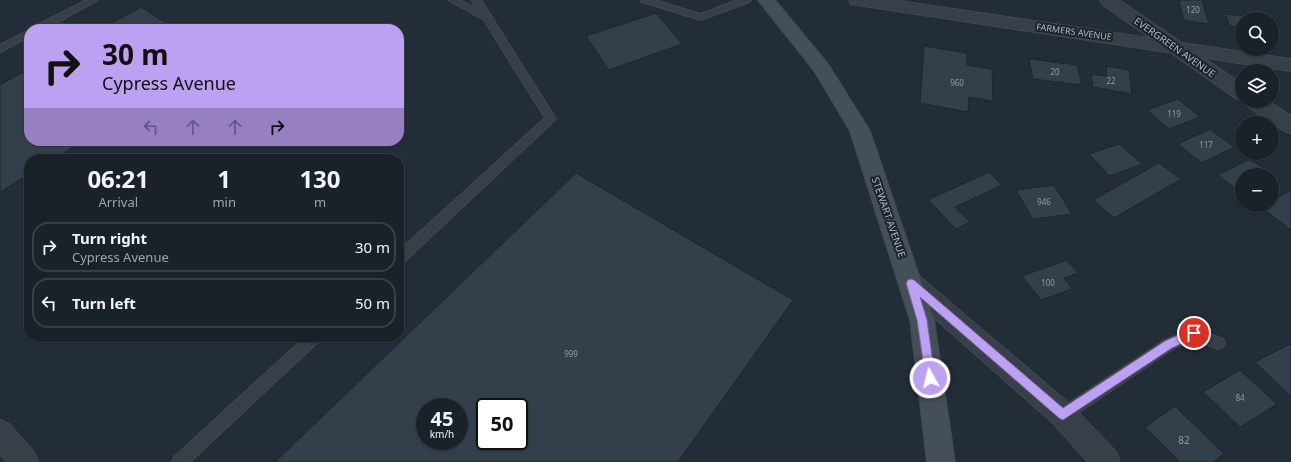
<!DOCTYPE html>
<html lang="en">
<head>
<meta charset="utf-8">
<style>
	body { margin:0; font-family:"Noto Sans",sans-serif; background:#272f35; color:#f1f3f6; height:100vh; display:flex; flex-direction:column; font-size:15px; white-space:nowrap }
	* { box-sizing:border-box; margin:0 }
	p { font-size:13px; color:#9fa4a8 }
	.icon { flex:none; width:22px; height:22px; fill:none; stroke:currentColor; stroke-width:2; stroke-linecap:round; stroke-linejoin:round }
	.map { position:relative; flex:1; overflow:hidden }
	.drawer { position:absolute; left:24px; top:154px; width:380px; height:188px; display:flex; flex-direction:column; background:#1a2229; border-radius:16px; box-shadow:0 1px 3px #0004,0 0 0 1px #383f46 }
	.drawer>* { flex:none }
	.top-card { position:absolute; left:24px; top:24px; width:380px; height:122px; border-radius:16px; box-shadow:0 1px 3px #0004,0 0 0 1px #383f46; background:#bca0f2; color:#111; overflow:hidden }
	.fabs { position:absolute; left:1235px; top:12px; display:grid; gap:8px }
	.fabs a { display:grid; place-items:center; width:44px; height:44px; border-radius:50%; background:#1a2229; box-shadow:0 1px 3px #0004,0 0 0 1px #383f46; font-size:20px }
	.speed { position:absolute; left:416px; top:398px; display:flex; gap:8px; font-size:20px; font-weight:700; text-align:center }
	.speed>* { display:grid; place-content:center; width:52px; height:52px; border-radius:50%; background:#1a2229; box-shadow:0 1px 3px #0004,0 0 0 1px #383f46; line-height:1 }
	.speed small { font-size:10px; font-weight:400 }
	.speed .limit { border:2px solid #111; border-radius:6px; background:#fff; color:#111 }
	.pin { position:absolute; display:grid; place-items:center; width:34px; height:34px; color:#fff; margin:-17px; border:2px solid #fff; border-radius:50%; box-shadow:0 1px 4px #0007 }
	.me { position:absolute; width:44px; margin:-22px; rotate:352deg; stroke-linejoin:round; filter:drop-shadow(0 0 3px #0008) }
	.turn { display:flex; align-items:center; gap:14px; height:84px; padding:0 12px; font-size:18px }
	.turn .icon { width:52px; height:52px; stroke-width:2.5 }
	.turn b { display:block; font-size:28px; line-height:34px }
	.lanes { display:flex; align-items:center; height:38px; padding:0 12px; background:#0003; justify-content:center; gap:20px; direction:ltr }
	.lanes .off { opacity:.35 }
	.eta { display:flex; justify-content:space-evenly; align-items:center; height:68px; text-align:center }
	.eta b { font-size:24px; font-weight:700; line-height:28px }
	ul { padding:0; list-style:none }
	li { display:flex; align-items:center; gap:12px; height:50px; margin:0 8px 6px; padding:0 4px; border:2px solid #383f46; border-radius:16px }
	li div { flex:1 }
	li b { display:block; font-size:15px }
	li em { font-style:normal }
	.map>svg:first-child { display:block }
</style>
</head>
<body>
<div class="map">
<svg width="1291" height="462" viewBox="0 0 1291 462">
	<rect width="100%" height="100%" fill="#232d37"/>
	<path fill="#333f4b" stroke="#1e262e" fill-rule="evenodd" d="M1179,0H1202L1209,24L1184,20Z
		M141,7L175,29H101Z
		M656,13L682,44L609,70L586,36Z
		M1225,14L1269,19H1242V28L1230,26Z
		M924,46L967,53V65L992,69L993,101L969,97L968,112L920,103Z
		M1029,59L1077,65L1082,85L1033,79Z
		M1106,66L1129,70L1132,94L1093,87L1091,74L1107,76Z
		M29,69V141H83L54,159H29V174L0,192V85Z
		M1178,99L1200,117L1169,129L1147,110Z
		M1210,129L1234,147L1202,163L1178,144Z
		M1119,144L1142,164L1110,176L1089,154Z
		M1250,159L1280,180L1272,184V175H1242V194L1218,175Z
		M1159,163L1181,179L1114,218L1093,200Z
		M989,172L1002,185L955,207L970,222L956,229L928,200Z
		M576,173L793,300L678,462H275ZM425,407H459V441H425ZM485,407H519V441H485Z
		M1054,185L1072,214L1033,219L1016,190Z
		M1291,190V230L1261,207L1265,205H1272V201Z
		M1067,260L1078,273L1064,278L1072,289L1041,300L1022,276Z
		M1290,344L1291,345V397L1255,362Z
		M1240,370L1277,404L1240,427L1203,392Z
		M1175,406L1224,454L1213,462H1180L1145,427Z"/>
	<g fill="none" stroke-linecap="round" stroke-linejoin="round">
		<g stroke="#404851" stroke-width="2">
			<path id="service" d="M86,0H98L45,29H32L34,27Z
				M448,0H460L477,9L471,0H481L556,119L403,263L399,264V251L545,118L484,20Z
				M640,0H655L701,14L737,0H751L749,2L701,20L642,2Z
				M29,30V37L0,52V45Z
				M1194,327L1223,339L1225,343L1223,347L1218,349L1194,339L1173,349L1068,420L1063,422L1058,420L1056,415L1058,410L1163,341Z
				M305,337H321L319,341L190,462H172L174,457Z"/>
		</g>
		<g stroke="#404851" stroke-width="2">
			<path id="minor" d="M1100,0H1119L1242,84V100L1235,98L1102,4Z
				M1244,101H1268L1291,116V133L1284,131L1247,106Z
				M911,273L919,276L1072,406L1116,452L1120,462H1088L1054,424L903,290L899,283L903,276Z"/>
		</g>
		<g stroke="#404851" stroke-width="2">
			<path id="tertiary" d="M849,0H892L1291,59V71L857,5L851,4Z
				M0,420L9,424L34,452L38,462H7L0,454Z"/>
		</g>
		<g stroke="#404851" stroke-width="2">
			<path id="secondary" d="M758,0H775L828,64L870,131L934,320L955,462H927L910,320L850,131L815,72Z"/>
		</g>
		<use href="#service" fill="#373f48" fill-rule="evenodd"/>
		<use href="#minor" fill="#373f48" fill-rule="evenodd"/>
		<use href="#tertiary" fill="#373f48" fill-rule="evenodd"/>
		<use href="#secondary" fill="#454f5a" fill-rule="evenodd"/>
	</g>
	<path fill="#bca0f2" stroke="#7a689d" d="M911,279L914,280L1063,408L1165,341L1194,328L1198,330L1199,333L1198,336L1172,348L1063,420L1059,418L920,297L927,320L935,378L934,381L930,383L926,381L917,320L906,283L908,280Z"/>
	<g text-anchor="middle" stroke-width="4" stroke-linejoin="round" paint-order="stroke">
		<g font-size="8" fill="#909aa4">
			<text x="1193" y="13">120</text>
			<text x="1055" y="75">20</text>
			<text x="1111" y="84">22</text>
			<text x="957" y="86">960</text>
			<text x="1174" y="117">119</text>
			<text x="1206" y="148">117</text>
			<text x="1044" y="205">946</text>
			<text x="1048" y="286">100</text>
			<text x="571" y="357">999</text>
			<text x="1240" y="401">84</text>
		</g>
		<g font-size="9" fill="#b1bac4" stroke="#1c242c">
			<text transform="translate(1074 32) rotate(8)" y="3">FARMERS AVENUE</text>
		</g>
		<g font-size="10" fill="#b1bac4" stroke="#1c242c">
			<text transform="translate(1175 47) rotate(35)" y="4">EVERGREEN AVENUE</text>
			<text transform="translate(889 217) rotate(71)" y="4">STEWART AVENUE</text>
		</g>
		<g font-size="10" fill="#909aa4">
			<text x="1184" y="444">82</text>
		</g>
	</g>
</svg>
<div class="fabs">
<a><svg class="icon" aria-label="search" viewBox="0 0 24 24"><circle cx="10" cy="10" r="6"/><path d="M15 15l6 6"/></svg></a>
<a><svg class="icon" aria-label="layers" viewBox="0 0 24 24"><path d="M12 4l9 5-9 5-9-5zM3 14l9 5 9-5"/></svg></a>
<a>+</a>
<a>−</a>
</div>
<div class="speed"><div>45<small>km/h</small></div><div class="limit">50</div></div>
<div class="pin" style="left:1194px;top:333px;background:#d93025"><svg class="icon" aria-label="arrive" viewBox="0 0 24 24"><path d="M6 21V4h12l-3 4 3 4H6"/></svg></div>
<svg class="me" style="left:930px;top:378px" viewBox="-20 -20 40 40"><circle r="17" fill="#bca0f2" stroke="#fff" stroke-width="3"/><path d="M0-11L8 9 0 5-8 9z" fill="#fff"/></svg>
<div class="top-card">
<div class="turn"><svg class="icon" aria-label="right" viewBox="0 0 24 24"><path d="M7 20v-9h11M14 6l5 5-5 5"/></svg><div><b>30 m</b>Cypress Avenue</div></div>
<div class="lanes"><svg class="icon off" aria-label="left" viewBox="0 0 24 24"><path d="M17 20v-9H6M10 6l-5 5 5 5"/></svg><svg class="icon off" aria-label="ahead" viewBox="0 0 24 24"><path d="M12 20V5M6 11l6-6 6 6"/></svg><svg class="icon off" aria-label="ahead" viewBox="0 0 24 24"><path d="M12 20V5M6 11l6-6 6 6"/></svg><svg class="icon" aria-label="right" viewBox="0 0 24 24"><path d="M7 20v-9h11M14 6l5 5-5 5"/></svg></div>
</div>
<section class="drawer">
<div class="eta">
<div><b>06:21</b><p>Arrival</p></div>
<div><b>1</b><p>min</p></div>
<div><b>130</b><p>m</p></div>
</div>
<ul>
<li><svg class="icon" aria-label="right" viewBox="0 0 24 24"><path d="M7 20v-9h11M14 6l5 5-5 5"/></svg><div><b>Turn right</b><p>Cypress Avenue</p></div><em>30 m</em></li>
<li><svg class="icon" aria-label="left" viewBox="0 0 24 24"><path d="M17 20v-9H6M10 6l-5 5 5 5"/></svg><div><b>Turn left</b></div><em>50 m</em></li>
</ul>
</section>
</div>
</body>
</html>
